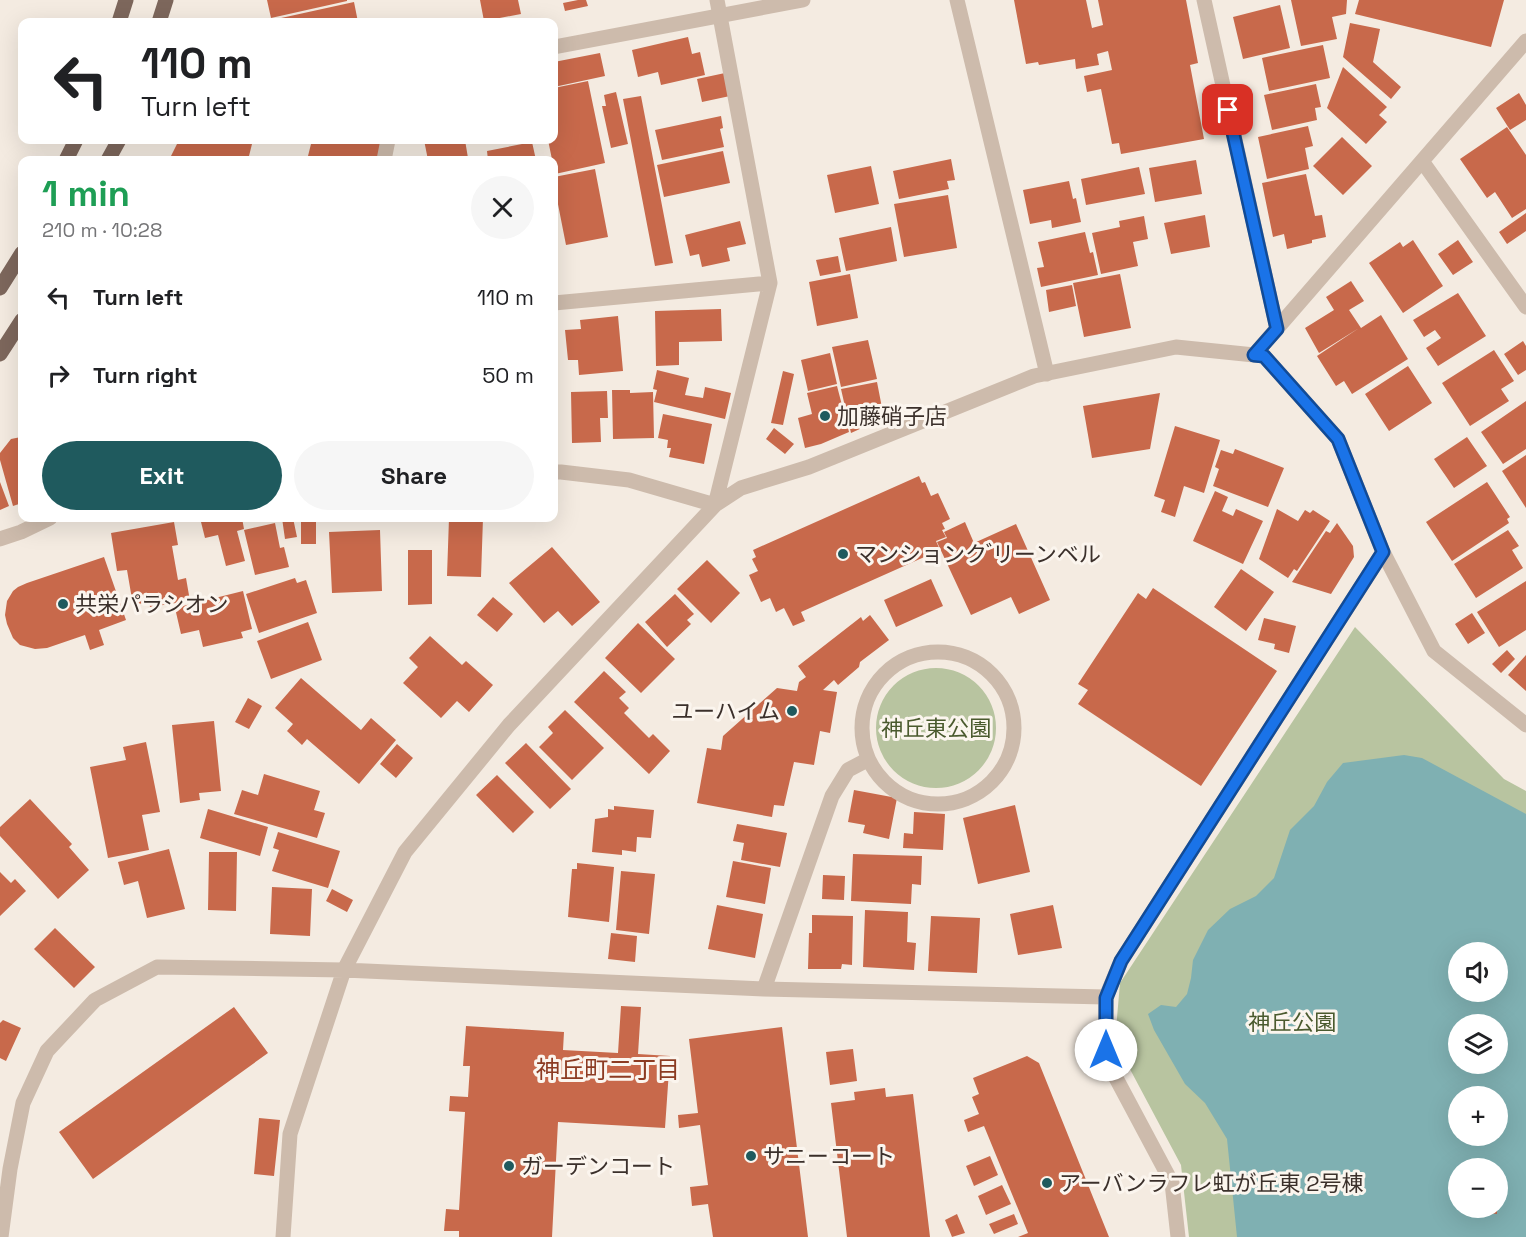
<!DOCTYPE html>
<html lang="en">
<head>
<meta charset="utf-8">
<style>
	body { margin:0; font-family:"Space Grotesk","Noto Sans JP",sans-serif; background:#f6f6f6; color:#202124; height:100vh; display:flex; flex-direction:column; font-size:22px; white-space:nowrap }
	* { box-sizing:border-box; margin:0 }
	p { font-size:20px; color:#757577 }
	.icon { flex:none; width:33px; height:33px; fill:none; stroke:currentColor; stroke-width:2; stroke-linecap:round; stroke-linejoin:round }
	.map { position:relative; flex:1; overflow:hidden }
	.side { position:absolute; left:18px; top:156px; width:540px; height:366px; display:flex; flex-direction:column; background:#fff; border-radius:12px; box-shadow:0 6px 24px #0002 }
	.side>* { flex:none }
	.top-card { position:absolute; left:18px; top:18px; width:540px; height:126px; border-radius:12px; box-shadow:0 6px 24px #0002; background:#fff; color:#202124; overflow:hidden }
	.tools { position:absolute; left:1448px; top:942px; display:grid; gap:12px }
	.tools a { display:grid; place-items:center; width:60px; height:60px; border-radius:50%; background:#fff; box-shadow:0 6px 24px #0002; font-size:30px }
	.pin { position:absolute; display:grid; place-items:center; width:51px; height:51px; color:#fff; margin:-26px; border-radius:12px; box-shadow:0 3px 9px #0006 }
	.me { position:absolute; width:66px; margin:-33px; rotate:0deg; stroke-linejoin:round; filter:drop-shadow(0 0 4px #0008) }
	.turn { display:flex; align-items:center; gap:21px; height:126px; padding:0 24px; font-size:27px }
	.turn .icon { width:78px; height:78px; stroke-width:2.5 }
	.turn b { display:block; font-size:42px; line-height:51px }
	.round { display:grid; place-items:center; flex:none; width:63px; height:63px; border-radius:32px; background:#f6f6f6 }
	.headline { display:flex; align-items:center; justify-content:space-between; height:102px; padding:0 24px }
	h1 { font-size:36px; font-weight:800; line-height:45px; color:#1e9e55 }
	.button { display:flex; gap:12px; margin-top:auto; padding:12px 24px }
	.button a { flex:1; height:69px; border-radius:36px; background:#1f5a5e; color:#fff; font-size:24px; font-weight:800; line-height:69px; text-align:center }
	.button a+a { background:#f6f6f6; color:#202124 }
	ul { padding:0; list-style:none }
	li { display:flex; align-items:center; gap:18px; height:78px; padding:0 24px }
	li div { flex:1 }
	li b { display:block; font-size:22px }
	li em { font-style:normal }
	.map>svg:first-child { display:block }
</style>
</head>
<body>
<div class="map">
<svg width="1526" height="1237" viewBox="0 0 1526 1237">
	<rect width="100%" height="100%" fill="#f4ebe1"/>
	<path fill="#b8c4a0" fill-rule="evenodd" d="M1355,627L1504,779L1526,791V1237H1189L1181,1165L1115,1041L1120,983ZM1458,952H1497V992H1458ZM1458,1024H1497V1064H1458ZM1458,1096H1497V1136H1458ZM1458,1168H1497V1208H1458Z
		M876 728a60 60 0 1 1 120 0a60 60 0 1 1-120 0Z"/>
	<path fill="#7fb0b2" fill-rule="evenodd" d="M1404,755L1422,758L1526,814V1237H1237L1227,1139L1205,1103L1185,1084L1154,1030L1148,1014L1161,1005L1176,1007L1187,994L1191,978L1193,960L1208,930L1230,909L1256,896L1274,878L1290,830L1314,806L1327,782L1343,763ZM1458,952H1497V992H1458ZM1458,1024H1497V1064H1458ZM1458,1096H1497V1136H1458ZM1458,1168H1497V1208H1458Z"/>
	<path fill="#c8694b" d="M267,0H347V1L271,18Z
		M480,0H518L521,14L484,21Z
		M578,0H586L588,6L565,11L563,3Z
		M1014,0H1086L1092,28L1103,25L1098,0H1186L1198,63L1190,65L1204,139L1121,154L1119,143L1112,144L1101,89L1087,92L1084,76L1112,70L1108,51L1097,54L1099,65L1076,69L1075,59L1039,65L1038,62L1026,64Z
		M1291,0H1347L1346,14L1332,17L1337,39L1301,46Z
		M1359,0H1504L1491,47L1355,14Z
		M354,2L358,22H275L272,20Z
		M1280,5L1290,48L1243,59L1233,17Z
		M1350,23L1380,29L1373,62L1401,87L1391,99L1343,57Z
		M688,37L692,54L700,52L705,75L661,85L658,72L638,77L632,50Z
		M1323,45L1330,78L1269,91L1262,58Z
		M600,53L605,76L554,87V62Z
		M1343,67L1387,107L1379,115L1387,122L1366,144L1327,108Z
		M725,73L730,96L702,102L697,79Z
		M588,81L605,163L555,174L548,140H554V88Z
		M1316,84L1321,107L1315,108L1317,120L1272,130L1264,95Z
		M616,92L628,144L611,148L602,106H606L604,95Z
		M1519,93L1526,105V120L1510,130L1496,108Z
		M641,96L673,263L655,266L623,99Z
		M721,116L723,128L720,129L724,147L662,160L655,130Z
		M1308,126L1313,146L1305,148L1309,169L1267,179L1258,137Z
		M1507,127L1526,155V209L1512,218L1495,192L1487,198L1460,159Z
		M1342,137L1372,166L1343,195L1313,166Z
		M179,140H253L248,160H169Z
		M312,140H385L379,160H307Z
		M424,140H465L468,158L458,160H428Z
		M532,142L536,160H488L487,151Z
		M723,151L730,183L664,197L657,165Z
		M951,159L955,180L947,181L949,189L899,199L893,171Z
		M1196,160L1202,194L1155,202L1149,168Z
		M871,166L879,204L835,213L827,175Z
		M1139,167L1145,194L1086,205L1081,179Z
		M595,169L608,237L566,245L554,184V177Z
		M1306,174L1315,216L1322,215L1326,237L1312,240V243L1287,249L1284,234L1273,237L1262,183Z
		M1069,181L1073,199L1076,198L1081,222L1052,228L1051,220L1030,224L1023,190Z
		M948,195L957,248L904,257L894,204Z
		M1526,213V231L1507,244L1499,232Z
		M1205,215L1210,247L1171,254L1164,223Z
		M1144,216L1148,239L1133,242L1138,266L1101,274L1092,233L1120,227L1119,221Z
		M740,221L746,244L727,248L730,261L702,267L699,254L690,256L685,235Z
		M891,227L897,261L846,271L839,238Z
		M1085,232L1090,253L1093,252L1098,275L1041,287L1037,268L1044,267L1038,242Z
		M1413,240L1443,286L1403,313L1369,263L1400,242L1403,247Z
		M1458,240L1473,262L1453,275L1438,254Z
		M838,256L841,272L820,276L816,260Z
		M850,274L858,318L817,326L809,282Z
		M1120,274L1131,328L1084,337L1073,283Z
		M1351,281L1364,301L1349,310L1361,328L1381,315L1408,359L1352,394L1344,381L1336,386L1317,356L1359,328L1319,353L1305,328L1334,310L1326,297Z
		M1072,285L1076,306L1049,312L1046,290Z
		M1458,293L1486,336L1438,366L1426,348L1441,338L1435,330L1424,337L1413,320Z
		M721,309L722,341L679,342V365L656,366L655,311Z
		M618,316L623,371L579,375L578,360H568L565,330L581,329L580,320Z
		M868,340L877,379L841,387L832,347Z
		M1523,341L1526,346V370L1518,375L1504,354Z
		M1494,350L1514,381L1501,389L1509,401L1470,426L1442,383Z
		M830,353L837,384L808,391L801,360Z
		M1408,366L1432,403L1389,431L1365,394Z
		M657,370L689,378L685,395L703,398L705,387L731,393L725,419L654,402L657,390L653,389Z
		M783,371L794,374L783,425L771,423Z
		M877,382L884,418L851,433L841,389Z
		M837,386L849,432L821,444L805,448L798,418L812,414L807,393Z
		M612,390H630V393L653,392L654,438L613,439Z
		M607,391L608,418H600L601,442L572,443L571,392Z
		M1160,393L1150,449L1092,458L1083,406Z
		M1526,401V449L1503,464L1481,432Z
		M663,414L712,424L704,464L669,457L671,448H667L668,440L658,438Z
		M1175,426L1220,440L1204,493L1184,486L1175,517L1161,512L1165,500L1154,496Z
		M774,428L794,444L785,454L766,439Z
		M21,437L22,444V503L13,506L0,460V453L11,439Z
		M1467,437L1487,466L1454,488L1434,459Z
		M1235,449L1284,468L1268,507L1213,486L1219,469L1215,467L1221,450L1233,454Z
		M1526,455V508L1502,471Z
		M919,476L922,483L925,482L931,496L938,493L950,519L942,523L945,529L942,530L946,537L936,541L940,550L801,612L805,621L793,626L784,608L776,612L770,598L761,602L749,575L758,571L752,559L756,557L753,550Z
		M0,482L9,506L0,510Z
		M1487,482L1510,517L1507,519L1509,523L1452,561L1426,522Z
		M1215,491L1228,497L1222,511L1233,516L1236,509L1263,521L1243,564L1193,541Z
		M1277,509L1298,521L1305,510L1310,513L1313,510L1330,521L1297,571L1294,569L1288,578L1259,559Z
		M200,518H242L244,529L237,531L245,561L226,566L218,535L205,538Z
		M282,518H293L297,537L285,539Z
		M449,518H483L481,577L447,576Z
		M174,522L178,545L172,546L178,580L186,578L190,601L150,607L149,602L133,605L127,570L117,571L111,533Z
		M301,522H316V544H301Z
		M965,522L974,543L1016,524L1050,600L1019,614L1011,597L971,615L937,542L947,538L944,532Z
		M275,523L280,548L284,547L289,567L255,575L244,530Z
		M1337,523L1353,546L1354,557L1331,594L1292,582L1326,531L1330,533Z
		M380,530L382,591L332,593L329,532Z
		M1508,530L1519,546L1512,550L1523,568L1476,598L1454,564Z
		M552,547L600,602L572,626L558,611L544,623L509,583Z
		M408,550H432V604L408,605Z
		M104,557L126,620L99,630L104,645L90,650L85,635L47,648L35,649L20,645L13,638L7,624L5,615L7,601L13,591L18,587L27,583Z
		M707,560L740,593L711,623L677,589Z
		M1241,569L1274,592L1246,631L1214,607Z
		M295,578L297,583L306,580L317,613L259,633L246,594Z
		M931,579L943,606L896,627L884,600Z
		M1526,581V630L1499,647L1477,612Z
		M1153,588L1277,671L1201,786L1078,704L1088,690L1078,684L1138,593L1146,599Z
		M243,591L252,629L241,632L243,638L203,647L199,630L181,634L175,608Z
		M675,594L694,614L687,620L691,624L667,647L645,622Z
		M493,597L513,614L497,632L477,615Z
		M1472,613L1485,633L1468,644L1455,624Z
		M870,615L889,640L860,662L859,667L838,685L834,680L823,690L837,692L830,733L820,731L814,765L794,762L784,806L774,805L772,817L697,803L707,748L721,750L723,736L777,688L797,691L799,682L806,677L798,666L861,617L863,621Z
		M1264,618L1296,626L1289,653L1274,649L1275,644L1258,640Z
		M308,622L322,660L271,679L257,641Z
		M638,623L675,659L641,693L605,658Z
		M430,636L462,665L466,661L493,685L469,712L457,701L441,718L403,683L418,667L409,658Z
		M1507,650L1515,659L1501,673L1492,664Z
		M1526,655V691L1508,675Z
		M604,671L626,692L619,698L629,708L624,713L649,738L653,734L670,751L649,774L574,702Z
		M301,678L361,730L371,718L396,740L359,784L307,739L302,745L287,731L293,724L275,708Z
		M248,698L262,706L249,729L235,722Z
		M565,710L604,748L572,780L539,747L553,733L548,727Z
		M214,721L221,791L199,793L200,800L180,803L172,725Z
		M146,742L160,812L142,815L149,850L108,858L90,767L126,760L123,747Z
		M526,743L571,789L550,809L505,763Z
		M397,744L413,758L396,778L380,764Z
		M264,774L320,791L314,810L325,813L317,838L234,814L242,790L258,795Z
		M497,775L534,812L513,833L476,795Z
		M854,790L897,798L889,839L863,833L865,825L848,822Z
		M30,799L72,844L69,847L89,870L58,899L0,836V827Z
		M1015,805L1030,872L978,884L963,818Z
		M614,806L654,810L651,838L637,837L636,852L622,850V855L592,852L595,819L608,817V809L614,810Z
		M208,809L268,827L260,856L200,838Z
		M914,812L945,814L943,850L903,848L904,833L913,834Z
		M737,824L787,833L780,867L741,860L744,843L733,841Z
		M278,832L340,851L328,888L272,871L279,850L273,848Z
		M169,849L185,909L147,918L138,881L124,885L118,862Z
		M209,852H237L236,911L208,910Z
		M853,854L922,856L921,885L912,884L911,904L851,901Z
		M733,861L771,868L765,904L726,897Z
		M577,863L614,867L609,922L568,917L572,869H577Z
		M621,871L655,874L649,934L616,930Z
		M0,872L11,883L15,879L26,891L0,916Z
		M823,875L845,876L844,900L822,899Z
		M272,887L312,889L310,936L270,934Z
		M332,889L353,900L347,912L326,901Z
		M717,905L763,914L755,958L708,949Z
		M1053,905L1062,948L1018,955L1010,914Z
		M865,910L908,912L907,942L916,943L914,970L863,967Z
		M812,915L853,916L852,965L842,964L841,969H808L809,933H812Z
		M931,916L980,918L977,973L928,971Z
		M55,928L95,967L74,988L34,949Z
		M611,933L637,936L635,962L608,959Z
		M621,1006L641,1007L638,1054L670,1056L665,1128L558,1122L552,1237H459V1231H444L446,1209L459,1210L465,1112L449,1111L450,1096L468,1097L470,1066H463L466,1026L564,1032L563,1050L618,1053Z
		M234,1007L268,1053L93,1179L59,1132Z
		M3,1020L21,1028L6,1061L0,1058V1023Z
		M782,1027L808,1237H713L708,1204L692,1206L690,1187L708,1185L700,1125L679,1128L678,1115L698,1113L689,1039Z
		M853,1049L857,1081L830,1085L826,1052Z
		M1027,1056L1039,1063L1109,1237H1018L1028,1233L984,1126L968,1132L964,1120L979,1114L972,1097L979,1094L973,1078Z
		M885,1088L886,1097L913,1094L930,1237H847L831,1103L855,1100L854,1092Z
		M259,1118L280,1120L274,1176L254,1174Z
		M990,1156L998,1175L974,1186L966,1166Z
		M1002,1185L1011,1204L986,1215L978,1196Z
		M1479,1208H1497V1214L1479,1212Z
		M957,1214L965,1233L952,1237L945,1220Z
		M1014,1214L1018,1224L994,1234L989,1224Z"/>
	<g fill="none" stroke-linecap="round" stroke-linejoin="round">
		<path stroke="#cdbbac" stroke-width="15" d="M957,0L1047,374
			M1204,0L1277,329
			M554,47L803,0
			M384,160L388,140
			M1422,161L1526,307
			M554,303L770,283
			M1254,355L1526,41
			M554,472H561L629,480L715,505L741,488L809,467L1034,376L1176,347L1264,356L1338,439L1383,552L1434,651L1526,725
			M0,539L21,532L50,518
			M862 728a76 76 0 1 1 152 0a76 76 0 1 1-152 0Z
			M764,989L832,796L848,770L867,760
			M1,1237L10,1169L23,1103L47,1051L95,1000L157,967L344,970L764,989L1106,997
			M283,1237L290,1134L344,970L405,852L509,725L715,505L770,283L717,0
			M1178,1237L1172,1183L1116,1078L1105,1050L1106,997L1121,961L1383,552"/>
		<path stroke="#7d675c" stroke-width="15" d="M119,22L126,0
			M159,22L166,0
			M66,160L76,140
			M108,160L119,140
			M0,288L22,253
			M0,354L22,320"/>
	</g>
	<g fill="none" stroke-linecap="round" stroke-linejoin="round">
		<g stroke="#114b97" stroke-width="15">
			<path id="route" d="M1106,1050V998L1121,961L1383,552L1338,439L1264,356L1254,355L1277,329L1228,110"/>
		</g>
		<use href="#route" stroke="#1a73e8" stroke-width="10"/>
	</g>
	<g fill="#1f5a5e" stroke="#fbf5ee" stroke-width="2">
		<circle cx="825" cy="416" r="6"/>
		<circle cx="843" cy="554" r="6"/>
		<circle cx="63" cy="604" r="6"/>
		<circle cx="792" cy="711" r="6"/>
		<circle cx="751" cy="1156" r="6"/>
		<circle cx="509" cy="1166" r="6"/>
		<circle cx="1047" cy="1183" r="6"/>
	</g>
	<g text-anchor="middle" stroke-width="6" stroke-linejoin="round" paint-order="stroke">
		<g font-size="22" fill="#3b302b" stroke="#fbf5ee" text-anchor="start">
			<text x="837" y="424">加藤硝子店</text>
			<text x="855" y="562">マンションク ゙リーンベル</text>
			<text x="75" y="612">共栄パラシオン</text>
			<text x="780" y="719" text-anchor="end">ユーハイム</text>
			<text x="763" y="1164">サニーコート</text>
			<text x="521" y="1174">ガーデンコート</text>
			<text x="1059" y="1191">アーバンラフレ虹が丘東 2号棟</text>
		</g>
		<g font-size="22" fill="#4a5a2e" stroke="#fbf5ee">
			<text x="936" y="736">神丘東公園</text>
			<text x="1292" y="1030">神丘公園</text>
		</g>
		<g font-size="24" fill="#8c3b22" stroke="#fbf5ee">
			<text x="608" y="1078">神丘町二丁目</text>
		</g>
	</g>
</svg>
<div class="tools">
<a><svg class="icon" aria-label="sound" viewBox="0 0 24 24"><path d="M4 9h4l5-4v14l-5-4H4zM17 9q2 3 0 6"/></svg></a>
<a><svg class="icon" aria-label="layers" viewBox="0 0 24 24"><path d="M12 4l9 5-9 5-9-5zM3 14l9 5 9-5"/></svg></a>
<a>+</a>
<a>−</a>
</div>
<div class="pin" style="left:1228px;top:110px;background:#d93025"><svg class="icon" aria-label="arrive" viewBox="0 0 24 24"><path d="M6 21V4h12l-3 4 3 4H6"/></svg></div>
<svg class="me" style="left:1106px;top:1050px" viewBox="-20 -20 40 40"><circle r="19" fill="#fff"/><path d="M0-13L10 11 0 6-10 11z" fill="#1a73e8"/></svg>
<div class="top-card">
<div class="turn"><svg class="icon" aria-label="left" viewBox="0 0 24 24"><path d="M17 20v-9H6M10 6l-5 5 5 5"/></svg><div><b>110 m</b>Turn left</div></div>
</div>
<section class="side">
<div class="headline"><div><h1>1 min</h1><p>210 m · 10:28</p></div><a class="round"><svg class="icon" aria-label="close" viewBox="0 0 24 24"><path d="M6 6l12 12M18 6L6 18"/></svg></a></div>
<ul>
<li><svg class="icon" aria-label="left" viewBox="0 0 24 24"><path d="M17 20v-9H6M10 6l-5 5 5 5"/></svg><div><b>Turn left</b></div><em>110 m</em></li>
<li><svg class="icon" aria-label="right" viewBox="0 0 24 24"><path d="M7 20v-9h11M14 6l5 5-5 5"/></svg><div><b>Turn right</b></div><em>50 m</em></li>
</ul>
<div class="button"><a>Exit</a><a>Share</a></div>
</section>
</div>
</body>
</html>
